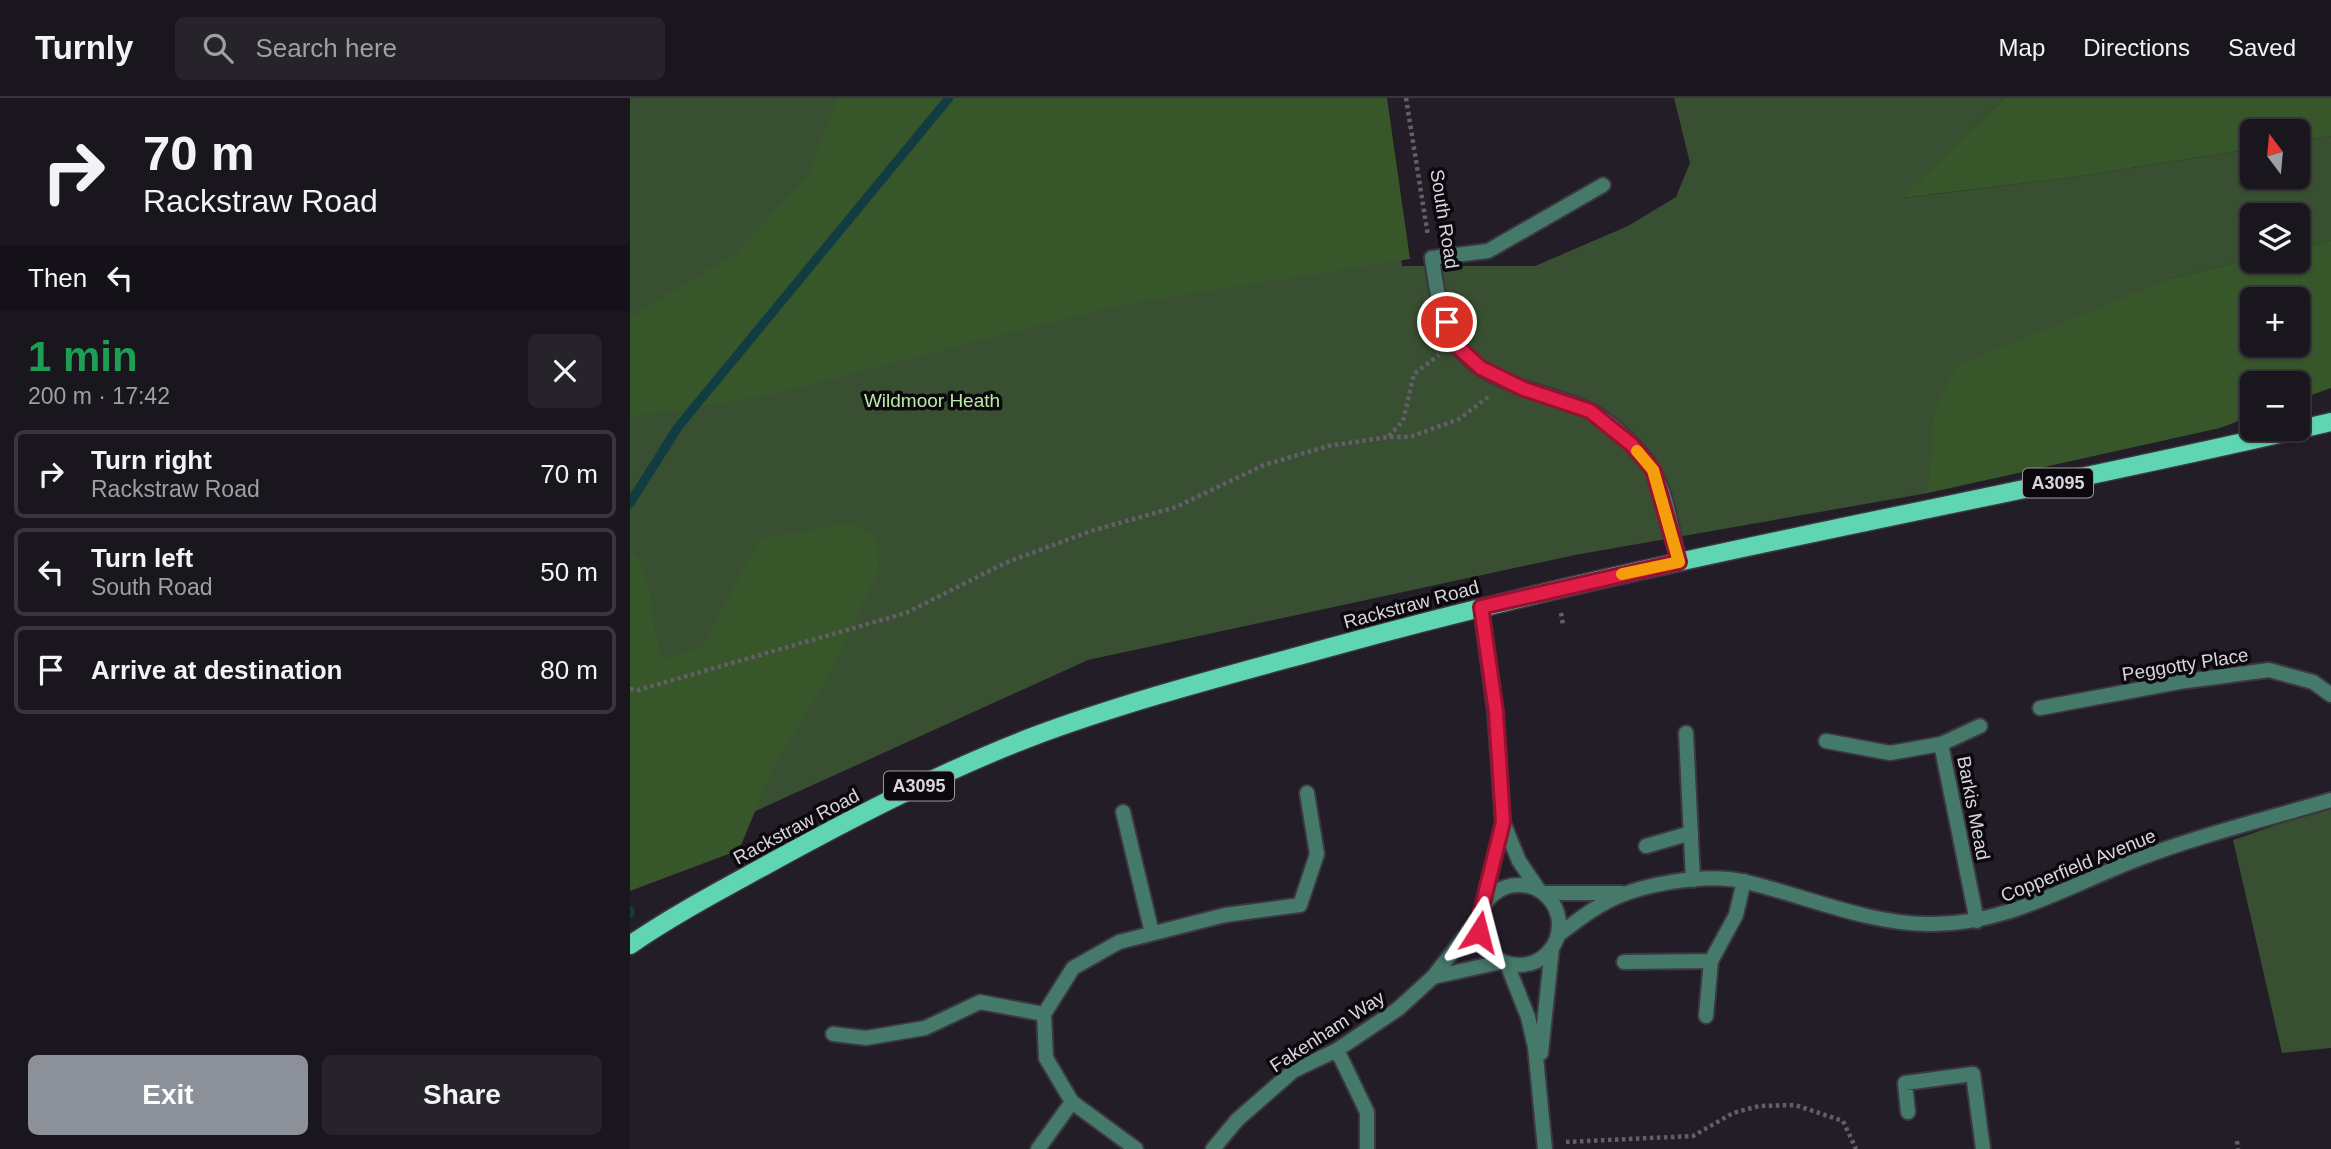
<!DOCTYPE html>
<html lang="en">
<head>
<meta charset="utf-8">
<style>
	body { margin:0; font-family:Arial,sans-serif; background:#27232b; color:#f1f3f6; height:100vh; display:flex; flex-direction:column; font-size:26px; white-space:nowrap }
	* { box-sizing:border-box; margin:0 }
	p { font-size:23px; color:#9f9fa4 }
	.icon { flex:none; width:38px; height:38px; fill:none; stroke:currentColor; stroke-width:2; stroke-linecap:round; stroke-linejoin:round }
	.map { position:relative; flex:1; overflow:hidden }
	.side { display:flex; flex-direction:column; background:#1a161e; width:630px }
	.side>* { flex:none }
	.hud { background:#1a161e; color:#f1f3f6; overflow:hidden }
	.needle { width:46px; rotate:344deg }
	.fabs { position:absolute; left:1610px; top:21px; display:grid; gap:14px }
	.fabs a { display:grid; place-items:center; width:70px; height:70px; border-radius:10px; background:#1a161e; box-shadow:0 2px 5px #0004,0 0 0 2px #38353c; font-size:35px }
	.pin { position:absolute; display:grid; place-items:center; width:60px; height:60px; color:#fff; margin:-30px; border:4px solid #fff; border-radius:50%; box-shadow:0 2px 7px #0007 }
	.me { position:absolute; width:77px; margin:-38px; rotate:9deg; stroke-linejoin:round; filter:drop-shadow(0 0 5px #0008) }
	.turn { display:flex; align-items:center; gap:24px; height:147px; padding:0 28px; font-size:32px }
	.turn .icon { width:91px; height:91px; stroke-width:2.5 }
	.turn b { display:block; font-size:49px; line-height:60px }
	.then { display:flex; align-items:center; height:66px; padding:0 28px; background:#0003; gap:14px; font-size:26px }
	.round { display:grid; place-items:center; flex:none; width:74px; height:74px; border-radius:10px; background:#27232b }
	.head { display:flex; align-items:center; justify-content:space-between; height:119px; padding:0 28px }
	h1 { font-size:42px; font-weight:700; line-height:52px; color:#1e9e55 }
	.action { display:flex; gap:14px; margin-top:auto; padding:14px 28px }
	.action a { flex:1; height:80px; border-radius:10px; background:#8c9099; color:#fff; font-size:28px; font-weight:700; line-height:80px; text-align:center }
	.action a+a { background:#27232b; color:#f1f3f6 }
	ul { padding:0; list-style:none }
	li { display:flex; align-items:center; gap:21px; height:88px; margin:0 14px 10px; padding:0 14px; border:4px solid #38353c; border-radius:10px }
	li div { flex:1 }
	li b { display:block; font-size:26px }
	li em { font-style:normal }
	header { display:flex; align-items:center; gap:42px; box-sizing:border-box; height:98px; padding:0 35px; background:#1a161e; border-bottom:2px solid #38353c }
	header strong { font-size:33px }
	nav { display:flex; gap:38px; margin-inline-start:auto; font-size:24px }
	.search { width:490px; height:63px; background:#27232b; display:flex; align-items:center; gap:18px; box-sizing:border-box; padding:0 24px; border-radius:10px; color:#9f9fa4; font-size:26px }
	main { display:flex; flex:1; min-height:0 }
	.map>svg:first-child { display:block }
</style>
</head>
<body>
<header>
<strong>Turnly</strong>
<div class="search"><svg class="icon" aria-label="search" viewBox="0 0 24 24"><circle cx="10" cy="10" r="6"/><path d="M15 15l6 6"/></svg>Search here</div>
<nav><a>Map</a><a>Directions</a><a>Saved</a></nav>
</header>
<main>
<section class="side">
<div class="hud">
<div class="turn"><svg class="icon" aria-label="right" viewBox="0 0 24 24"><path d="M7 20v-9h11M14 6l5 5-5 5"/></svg><div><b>70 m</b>Rackstraw Road</div></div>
<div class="then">Then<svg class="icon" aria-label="left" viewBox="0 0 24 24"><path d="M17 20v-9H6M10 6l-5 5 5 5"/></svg></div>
</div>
<div class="head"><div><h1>1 min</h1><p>200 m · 17:42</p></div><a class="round"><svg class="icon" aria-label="close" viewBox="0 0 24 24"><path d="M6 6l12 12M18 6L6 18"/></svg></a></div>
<ul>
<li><svg class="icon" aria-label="right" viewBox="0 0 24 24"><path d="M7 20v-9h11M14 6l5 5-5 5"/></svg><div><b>Turn right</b><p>Rackstraw Road</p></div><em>70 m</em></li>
<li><svg class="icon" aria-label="left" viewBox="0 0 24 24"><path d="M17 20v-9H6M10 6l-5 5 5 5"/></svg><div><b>Turn left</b><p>South Road</p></div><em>50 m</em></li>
<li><svg class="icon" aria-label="arrive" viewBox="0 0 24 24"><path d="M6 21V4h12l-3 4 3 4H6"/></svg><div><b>Arrive at destination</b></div><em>80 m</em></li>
</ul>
<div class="action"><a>Exit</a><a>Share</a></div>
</section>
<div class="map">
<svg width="1701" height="1051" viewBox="0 0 1701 1051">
	<rect width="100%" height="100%" fill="#231d28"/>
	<path fill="#394f31" d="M0,0H752L772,168H905L998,128L1046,99L1060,65L1044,0H1374L1273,100L1438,80L1622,51V79H1668V44L1701,38V142L1668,150V117H1622V161L1542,180L1301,380L1298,395L945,457L458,562L9,766L0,773Z
		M1701,708V950L1652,955L1603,742Z"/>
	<path fill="#37562a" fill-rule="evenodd" d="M207,0H757L780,161L489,207L135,298L0,319V219L105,156L179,76Z
		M1374,0H1701V38L1668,44V33H1622V51L1438,80L1272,100Z
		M1701,142V290L1668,302V285H1622V318L1590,330L1298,395L1304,316L1326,268L1542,180L1622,161L1668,163V150ZM1622,201H1668V247H1622Z
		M223,425L247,440L248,474L200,576L143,670L109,752L0,793V457H6C28,492 18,526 33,561L72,548L130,441Z"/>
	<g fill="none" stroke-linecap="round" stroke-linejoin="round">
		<path stroke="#113c41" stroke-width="9" d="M0,405L48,329L319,0
			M0,812V816"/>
		<g stroke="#3c3741" stroke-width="18">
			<path id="service" d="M802,160L858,153L973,87
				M1056,635L1063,782
				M1016,748L1061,735
				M994,864L1081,863
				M1076,918L1081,863L1106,817L1114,783"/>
		</g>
		<g stroke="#3c3741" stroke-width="18">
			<path id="minor" d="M802,160C806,190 811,226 830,251C862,292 918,291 960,313C982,324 1009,350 1022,371C1038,397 1042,435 1049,464
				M1410,610L1549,584L1639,572L1683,584L1701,597
				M1196,643L1260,655L1311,646L1350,628
				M1311,646L1347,823
				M493,714L522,835
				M914,795H991
				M928,837C942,827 956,815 971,807C1006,786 1077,774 1116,784C1176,798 1235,825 1297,826C1374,828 1437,788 1508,761C1570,737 1637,721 1701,702
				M803,879L871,864
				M203,936L236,940L295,930L350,904L414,916
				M707,952L737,1014V1051
				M442,1004L506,1051
				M1278,1014L1275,985L1343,976L1353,1051
				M408,1051L442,1004L416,960L414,916L443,870L489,844L595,817L670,807L687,756L677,695
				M583,1051L607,1022L663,973L707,952L768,911L803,879L848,821"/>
		</g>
		<g stroke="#3c3741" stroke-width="18">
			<path id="tertiary" d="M851,509L865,614L873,724L889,763L908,791
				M849 827a40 40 0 1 1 80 0a40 40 0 1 1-80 0Z
				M853,808L873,724
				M877,866L898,919L905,949L915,1051
				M911,955L922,850"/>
		</g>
		<g stroke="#3c3741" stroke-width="21">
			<path id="primary" d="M0,847C45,816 93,791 140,765C224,719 309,675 399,640C497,603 599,577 701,549C1030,458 1368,402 1701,324"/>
		</g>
		<path stroke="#645e68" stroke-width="4.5" stroke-dasharray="3.5 3.5" stroke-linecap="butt" d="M776,0L798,138
			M759,338L773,323L784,276L809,257
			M931,515L933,527
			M0,591L8,592L276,515L375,465L461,433L546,409L634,367L698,348L758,339H780L829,321L858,299
			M1607,1043L1608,1051
			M936,1044L1063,1038L1103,1015L1129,1008L1165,1007L1213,1023L1226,1051"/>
		<use href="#service" stroke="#457969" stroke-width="14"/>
		<use href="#minor" stroke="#457969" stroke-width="14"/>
		<use href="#tertiary" stroke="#457969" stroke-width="14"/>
		<use href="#primary" stroke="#60d5b2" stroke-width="18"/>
	</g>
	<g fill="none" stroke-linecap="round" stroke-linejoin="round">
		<g stroke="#92132f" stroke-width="18">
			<path id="route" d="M817,224L829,250L851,270L894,291L960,313L1002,347L1023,372L1049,464L851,509L866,614L873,724L849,821V834"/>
		</g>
		<use href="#route" stroke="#e11d48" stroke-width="12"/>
		<path stroke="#f59e0b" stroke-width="12" d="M992,476L1049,464L1023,372L1007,353"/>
	</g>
	<g text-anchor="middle" stroke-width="7" stroke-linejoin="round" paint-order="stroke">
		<g fill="#0b090d" stroke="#9b979e" stroke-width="2">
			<rect x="1393" y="370.5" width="70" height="29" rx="5"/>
			<rect x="254" y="673.5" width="70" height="29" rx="5"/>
		</g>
		<g font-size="18" font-weight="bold" fill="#d9d4dc">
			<text x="1428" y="391">A3095</text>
			<text x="289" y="694">A3095</text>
		</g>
		<g font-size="19" fill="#d9d4dc" stroke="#0b090d">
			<text transform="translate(815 121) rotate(81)" y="7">South Road</text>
			<text transform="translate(781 506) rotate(-15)" y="7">Rackstraw Road</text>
			<text transform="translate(1555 566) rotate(-9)" y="7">Peggotty Place</text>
			<text transform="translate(1344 710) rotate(79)" y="7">Barkis Mead</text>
			<text transform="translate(166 728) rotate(-28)" y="7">Rackstraw Road</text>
			<text transform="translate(1448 767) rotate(-22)" y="7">Copperfield Avenue</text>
			<text transform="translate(697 933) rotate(-33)" y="7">Fakenham Way</text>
		</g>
		<g font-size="19" fill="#b8eca5" stroke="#0b090d">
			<text x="302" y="309">Wildmoor Heath</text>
		</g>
	</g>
</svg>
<div class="fabs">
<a><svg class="needle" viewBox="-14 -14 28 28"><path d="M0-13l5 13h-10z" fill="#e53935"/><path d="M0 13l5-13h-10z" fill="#9f9fa4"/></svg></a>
<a><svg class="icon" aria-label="layers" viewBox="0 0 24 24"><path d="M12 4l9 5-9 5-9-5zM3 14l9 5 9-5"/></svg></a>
<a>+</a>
<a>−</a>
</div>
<div class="pin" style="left:817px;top:224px;background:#d93025"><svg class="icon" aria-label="arrive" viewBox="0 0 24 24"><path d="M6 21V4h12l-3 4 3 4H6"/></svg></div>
<svg class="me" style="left:849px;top:834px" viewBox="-20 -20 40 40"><path d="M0-17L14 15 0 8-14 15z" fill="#e11d48" stroke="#fff" stroke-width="4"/></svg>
</div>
</main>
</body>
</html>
